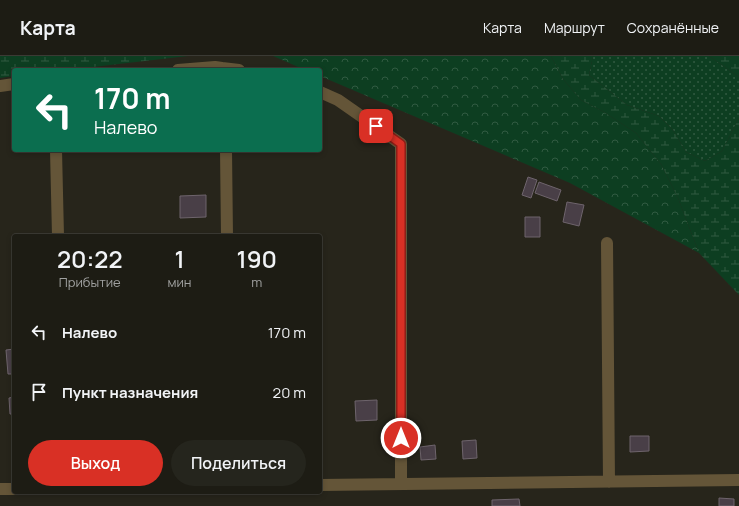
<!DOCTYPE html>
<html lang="ru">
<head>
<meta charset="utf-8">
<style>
	body { margin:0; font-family:Manrope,sans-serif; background:#25251d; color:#f1f3f6; height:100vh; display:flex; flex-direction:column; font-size:15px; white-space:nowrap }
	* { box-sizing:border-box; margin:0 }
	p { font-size:13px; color:#a0a1a0 }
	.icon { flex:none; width:22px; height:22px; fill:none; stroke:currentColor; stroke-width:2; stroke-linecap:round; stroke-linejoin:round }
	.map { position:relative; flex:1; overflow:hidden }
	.drawer { position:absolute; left:12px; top:178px; width:310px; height:260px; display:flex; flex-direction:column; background:#1d1c14; border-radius:4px; box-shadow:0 2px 6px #0003,0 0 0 1px #3b3a34 }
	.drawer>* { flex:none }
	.top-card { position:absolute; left:12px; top:12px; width:310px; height:84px; border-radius:4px; box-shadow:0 2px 6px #0003,0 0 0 1px #3b3a34; background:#0b6e4f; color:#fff; overflow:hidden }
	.pin { position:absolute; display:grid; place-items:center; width:34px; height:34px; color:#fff; margin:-17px; border-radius:8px; box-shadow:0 2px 6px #0006 }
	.me { position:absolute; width:44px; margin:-22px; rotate:0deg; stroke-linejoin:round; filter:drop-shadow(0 0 3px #0008) }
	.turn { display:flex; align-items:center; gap:14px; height:84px; padding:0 16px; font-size:18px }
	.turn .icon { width:52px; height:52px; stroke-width:2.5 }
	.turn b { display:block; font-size:28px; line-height:34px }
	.eta { display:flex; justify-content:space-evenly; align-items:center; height:68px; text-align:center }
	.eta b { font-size:24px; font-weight:600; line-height:28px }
	.cta { display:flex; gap:8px; margin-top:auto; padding:8px 16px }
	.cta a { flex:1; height:46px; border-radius:24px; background:#d93025; color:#fff; font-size:16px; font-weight:600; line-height:46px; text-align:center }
	.cta a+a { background:#25251d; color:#f1f3f6 }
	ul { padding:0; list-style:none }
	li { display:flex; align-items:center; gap:12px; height:60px; padding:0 16px }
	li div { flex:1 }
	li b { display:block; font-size:15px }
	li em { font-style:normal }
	header { display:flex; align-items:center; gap:24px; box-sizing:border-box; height:56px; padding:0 20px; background:#1d1c14; border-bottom:1px solid #3b3a34 }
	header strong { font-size:19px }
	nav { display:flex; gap:22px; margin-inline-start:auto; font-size:14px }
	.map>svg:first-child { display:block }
</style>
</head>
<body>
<header>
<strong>Карта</strong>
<nav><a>Карта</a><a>Маршрут</a><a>Сохранённые</a></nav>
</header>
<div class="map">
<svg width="739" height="450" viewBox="0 0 739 450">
	<defs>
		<pattern id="green-dots" width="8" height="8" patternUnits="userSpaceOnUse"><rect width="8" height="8" fill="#0d3e21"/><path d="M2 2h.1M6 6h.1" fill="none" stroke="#315a41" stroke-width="1.8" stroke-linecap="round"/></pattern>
		<pattern id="forest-crowns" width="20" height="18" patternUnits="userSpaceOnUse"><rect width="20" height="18" fill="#0d3e21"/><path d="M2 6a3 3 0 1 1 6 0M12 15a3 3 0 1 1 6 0" fill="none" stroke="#315a41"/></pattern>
		<pattern id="wetland-marsh" width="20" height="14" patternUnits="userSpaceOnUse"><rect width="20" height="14" fill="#0d3e21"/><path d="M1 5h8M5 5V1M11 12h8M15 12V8" fill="none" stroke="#315a41"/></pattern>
	</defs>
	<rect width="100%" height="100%" fill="#27251b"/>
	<path fill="url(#green-dots)" d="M593,0H709L739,21V62L722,95L705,105L686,96L673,74L659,60L627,49L589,19Z"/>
	<path fill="url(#forest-crowns)" d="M273,0H551L563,23L581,44L604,56L636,77L661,108L678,142L699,197L570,127L320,20V14H305Z"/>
	<path fill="url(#wetland-marsh)" d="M0,0H188L67,14H14V20L0,22Z
		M551,0H593L589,19L627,49L659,60L673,74L686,96L705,105L722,95L739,62V239L699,197L678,142L661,108L636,77L604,56L581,44L563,23Z
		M709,0H739V21Z"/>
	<path fill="#493f47" stroke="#6e646c" d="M528,121L537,124L531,142L522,139Z
		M539,126L561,134L557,145L535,137Z
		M206,139V161L180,162V140Z
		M567,146L584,149L579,170L563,166Z
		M525,161H540V181H525Z
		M14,293V318H8L6,294Z
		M14,341V358H10L9,342Z
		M377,344V364L356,365L355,345Z
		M630,380H649V395L630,396Z
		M476,384L477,402L463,403L462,385Z
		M435,389L436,403L421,404L420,391Z
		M719,442L734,443V450H719Z
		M519,443L520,450H492V444Z"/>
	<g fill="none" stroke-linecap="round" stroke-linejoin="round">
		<path stroke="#645538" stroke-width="12" d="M222,12L239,14
			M178,14L215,11L222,12L223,14
			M0,30L14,28
			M320,36L338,44L401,88V428
			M56,94L58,180
			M226,94L227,180
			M607,187L609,426
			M320,429L739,424
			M0,433H14"/>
	</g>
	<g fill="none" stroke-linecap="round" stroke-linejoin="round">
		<g stroke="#8d1f18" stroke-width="10">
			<path id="route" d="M376,70L401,88V382"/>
		</g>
		<use href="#route" stroke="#d93025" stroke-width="7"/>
	</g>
</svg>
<div class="pin" style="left:376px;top:70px;background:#d93025"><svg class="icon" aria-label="arrive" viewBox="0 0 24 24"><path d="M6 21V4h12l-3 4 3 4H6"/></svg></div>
<svg class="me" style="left:401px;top:382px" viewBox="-20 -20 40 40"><circle r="17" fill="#d93025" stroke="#fff" stroke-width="3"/><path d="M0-11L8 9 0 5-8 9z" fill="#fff"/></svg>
<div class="top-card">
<div class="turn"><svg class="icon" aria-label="left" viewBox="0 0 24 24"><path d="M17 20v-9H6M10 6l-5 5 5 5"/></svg><div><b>170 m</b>Налево</div></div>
</div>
<section class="drawer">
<div class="eta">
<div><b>20:22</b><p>Прибытие</p></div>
<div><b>1</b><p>мин</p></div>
<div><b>190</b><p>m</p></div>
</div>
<ul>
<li><svg class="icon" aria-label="left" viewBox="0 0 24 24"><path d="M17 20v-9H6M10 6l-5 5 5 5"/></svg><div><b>Налево</b></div><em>170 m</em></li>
<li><svg class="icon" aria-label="arrive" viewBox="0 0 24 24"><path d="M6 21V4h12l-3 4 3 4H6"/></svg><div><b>Пункт назначения</b></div><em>20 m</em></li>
</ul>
<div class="cta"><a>Выход</a><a>Поделиться</a></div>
</section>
</div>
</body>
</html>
